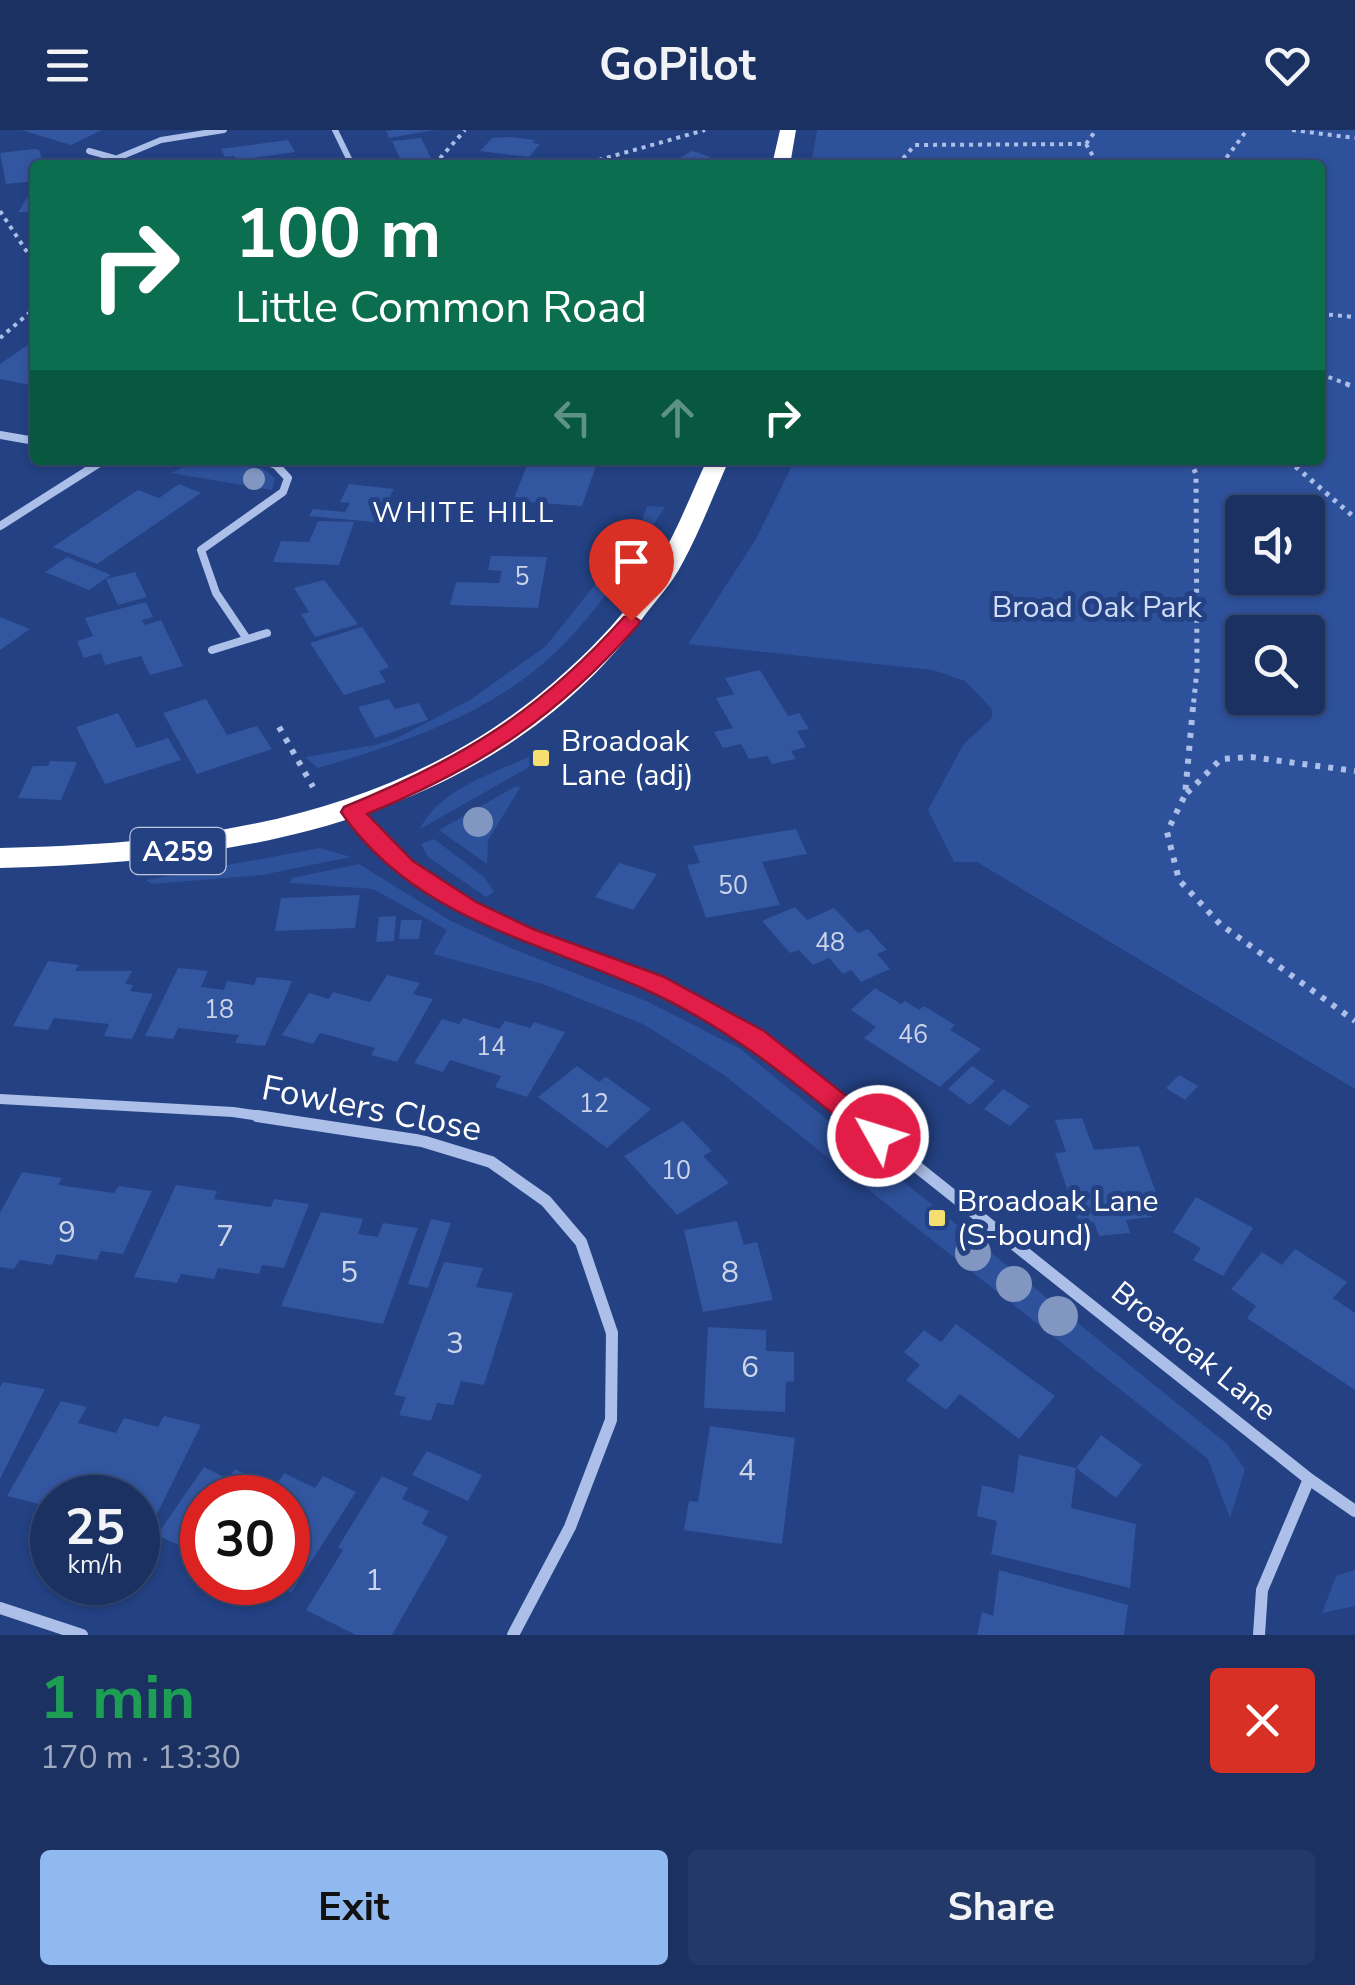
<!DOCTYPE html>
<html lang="en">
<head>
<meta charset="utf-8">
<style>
	body { margin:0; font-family:"Nunito Sans",sans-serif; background:#233968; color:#f1f3f6; height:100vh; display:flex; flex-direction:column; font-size:38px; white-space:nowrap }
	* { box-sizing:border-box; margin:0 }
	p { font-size:32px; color:#9fa9be }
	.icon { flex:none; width:55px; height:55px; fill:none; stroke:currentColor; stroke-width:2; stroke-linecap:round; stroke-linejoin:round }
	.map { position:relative; height:1505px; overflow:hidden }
	.panel { display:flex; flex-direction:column; background:#1a3162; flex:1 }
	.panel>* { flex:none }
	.guide { position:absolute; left:30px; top:30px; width:1295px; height:305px; border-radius:10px; box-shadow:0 2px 8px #0004,0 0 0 2px #384c77; background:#0b6e4f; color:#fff; overflow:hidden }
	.controls { position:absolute; left:1225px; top:365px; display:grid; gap:20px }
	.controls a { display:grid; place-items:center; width:100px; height:100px; border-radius:10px; background:#1a3162; box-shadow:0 2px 8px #0004,0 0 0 2px #384c77; font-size:50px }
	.speed { position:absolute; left:30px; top:1345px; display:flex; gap:20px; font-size:50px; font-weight:700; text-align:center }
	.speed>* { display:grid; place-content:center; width:130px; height:130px; border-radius:50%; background:#1a3162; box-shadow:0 2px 8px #0004,0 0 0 2px #384c77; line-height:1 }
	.speed small { font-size:25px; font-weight:400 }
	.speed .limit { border:15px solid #d22; background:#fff; color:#111 }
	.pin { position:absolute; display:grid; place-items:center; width:85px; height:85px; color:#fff; margin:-102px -42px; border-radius:50% 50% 50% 0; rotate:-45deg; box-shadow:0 0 10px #0007 }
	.pin .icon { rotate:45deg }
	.me { position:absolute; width:110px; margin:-55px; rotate:309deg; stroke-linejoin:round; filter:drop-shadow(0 0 8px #0008) }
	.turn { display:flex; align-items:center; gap:35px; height:210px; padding:0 40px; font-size:45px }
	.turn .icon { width:130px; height:130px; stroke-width:2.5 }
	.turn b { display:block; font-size:70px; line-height:85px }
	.lanes { display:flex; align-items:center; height:95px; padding:0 40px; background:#0003; justify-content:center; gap:50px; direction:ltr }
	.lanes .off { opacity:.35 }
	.round { display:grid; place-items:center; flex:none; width:105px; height:105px; border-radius:10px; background:#233968 }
	.head { display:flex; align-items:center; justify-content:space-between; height:170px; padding:0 40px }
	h1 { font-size:60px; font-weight:700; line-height:75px; color:#1e9e55 }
	.primary-button { display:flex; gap:20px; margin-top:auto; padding:20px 40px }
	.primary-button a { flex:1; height:115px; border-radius:10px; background:#90b9f0; color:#111; font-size:40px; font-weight:700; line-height:115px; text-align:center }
	.primary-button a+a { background:#233968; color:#f1f3f6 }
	header { display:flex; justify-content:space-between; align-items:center; height:130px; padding:0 40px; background:#1a3162; font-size:45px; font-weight:700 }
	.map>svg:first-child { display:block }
</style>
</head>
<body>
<header><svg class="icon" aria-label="menu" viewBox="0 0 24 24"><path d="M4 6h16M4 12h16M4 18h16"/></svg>GoPilot<svg class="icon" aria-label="heart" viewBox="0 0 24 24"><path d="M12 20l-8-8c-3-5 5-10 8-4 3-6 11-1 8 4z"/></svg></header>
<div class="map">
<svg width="1355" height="1505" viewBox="0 0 1355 1505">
	<rect width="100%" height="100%" fill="#234183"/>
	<path fill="#2e519b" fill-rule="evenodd" d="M817,0H1355V959L977,732H954L928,680L963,615L992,588V579L965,551L933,540L688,514L756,409L795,330H1320V35H811ZM1308,382V448H1242V382ZM1242,502H1308V568H1242Z
		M231,336L262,338L275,348L272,360L171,343L183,337Z
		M647,376L665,377C633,426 601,478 559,519C493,584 403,613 318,638L305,627L375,615L397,608L470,570L546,516L621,422L641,393Z
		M533,625L538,632L420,699C439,659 495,643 533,625Z
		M516,656L520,658L488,710L487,734L439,700Z
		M434,709L484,747L494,762L486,767L428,727L421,714Z
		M320,718L351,727L262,745L152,754L146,750Z
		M359,734L451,791L513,819L646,871L739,918L1227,1314L1245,1339L1230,1388L1208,1329L724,945L643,894L543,854L433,824L447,800L373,759L290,753L292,748Z
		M1355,1440V1476L1322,1483L1336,1446Z"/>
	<path fill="#3356a0" d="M21,0H102L71,15Z
		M435,0L389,8L386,1L392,0Z
		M509,7L535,10L532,13L540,14L529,27L480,21L492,8Z
		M421,8L432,30L402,33L392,11Z
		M288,10L295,22L237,30L234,26L225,27L221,19Z
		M33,19L39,20L44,35H35V51L6,54L0,23Z
		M692,21L711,27L697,35L674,31Z
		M35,55V82H18Z
		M35,210V256L0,249V234Z
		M529,330H598L582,376L513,371Z
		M179,354L201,363L97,434L53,417L138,360L159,368Z
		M349,354L394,359L385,376L403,377L395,394L309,386L313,379L345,382L350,373L340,372Z
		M318,391L354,392L339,435L273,432L281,411L309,412Z
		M491,426L547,427L538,478L450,475L456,452L499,453L502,441L488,440Z
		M67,427L111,445L89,460L45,442Z
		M135,442L147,467L118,475L106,449Z
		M324,450L358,494L315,507L301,484L309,482L294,458Z
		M146,472L153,487L142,490L145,495L161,490L183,536L150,545L141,526L105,535L101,523L84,528L77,511L93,506L85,488Z
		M0,487L30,499L0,520Z
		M362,497L389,537L379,541L386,552L344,565L310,513Z
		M760,540L788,586L799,583L809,599L797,601L806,617L791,621L796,629L772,634L767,626L749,629L741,614L723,618L714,602L733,598L716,568L734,564L725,548Z
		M206,569L227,605L257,596L272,619L197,644L163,583Z
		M389,569L395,579L419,573L428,590L375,608L358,577Z
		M118,583L137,618L168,608L181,630L105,654L76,597Z
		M50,631L77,632L61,670L18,668L33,636H48Z
		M796,699L807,724L762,732L780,775L706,788L687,735L700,733L693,716Z
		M619,733L657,744L633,780L595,767Z
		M360,765L355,798L275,801L281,768Z
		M795,777L807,790L834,778L858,803L868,799L887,820L877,824L890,839L861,852L851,840L843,844L829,828L813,835L799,820L790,823L762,791Z
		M396,786L394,811L376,812L379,787Z
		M401,790H422L419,809H399Z
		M48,831L79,835L75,841H132L125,854L133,855L130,861L153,864L132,909L104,906L109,894L54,888L48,900L13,896Z
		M178,838L208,841L201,857L224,860L227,851L254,855L257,847L292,851L265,916L235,913L239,905L178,898L173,909L145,906Z
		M387,845L420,853L413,864L433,869L397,932L371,925L375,918L320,903L313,914L282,905L309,863L329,869L333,862L370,872Z
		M875,858L901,874L905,871L919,880L924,876L955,895L950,900L981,919L940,957L864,908L876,897L851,880Z
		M463,888L499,899L505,891L530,898L534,892L565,902L527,967L495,957L501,946L450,930L443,942L414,933L442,889L459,894Z
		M577,936L599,952L606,947L651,979L607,1018L538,967Z
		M972,936L995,951L970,975L948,959Z
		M1179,945L1198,956L1185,970L1166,958Z
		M1003,959L1030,976L1010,996L984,979Z
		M1082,988L1094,1020L1139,1016L1161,1076L1149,1077L1152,1087L1126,1090L1130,1103L1099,1106L1094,1092L1079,1094L1055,1023L1066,1022L1055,990Z
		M683,991L712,1021L703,1026L729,1053L677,1085L624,1026Z
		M22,1042L62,1048L58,1055L114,1063L119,1056L152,1061L123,1124L101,1121L97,1130L57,1124L52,1135L20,1130L14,1139L0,1137V1083Z
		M176,1055L217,1061L214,1069L271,1077L274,1069L309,1074L284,1138L262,1135L259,1144L218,1138L214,1149L181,1144L177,1153L134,1147Z
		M1196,1067L1253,1098L1223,1146L1193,1130L1201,1118L1173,1102Z
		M321,1082L363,1089L358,1104L378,1107L383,1093L418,1098L383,1194L281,1176Z
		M431,1089L451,1093L428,1158L408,1154Z
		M737,1091L744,1115L757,1112L773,1170L703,1182L684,1100Z
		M1295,1119L1347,1152L1333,1168L1355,1183V1260L1247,1188L1256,1176L1231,1159L1262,1122L1282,1135Z
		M444,1132L483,1138L476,1157L513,1163L484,1255L461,1251L453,1275L437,1273L431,1291L399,1285L406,1267L394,1265Z
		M956,1194L1055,1266L1019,1309L960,1264L946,1280L906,1250L920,1235L904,1222L924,1200L941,1212Z
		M708,1197L766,1200V1221L794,1222V1251L786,1252L785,1282L704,1278Z
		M3,1252L45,1259L0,1349V1257Z
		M61,1271L87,1277L78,1293L116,1303L124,1288L158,1297L164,1286L201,1295L150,1398L138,1395V1368H85L52,1359L42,1375L7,1366Z
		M710,1296L795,1308L782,1414L684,1400L689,1371L698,1372Z
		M1101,1305L1142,1335L1116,1368L1076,1338Z
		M427,1321L482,1345L468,1371L412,1345Z
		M1019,1325L1076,1338L1071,1378L1136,1394L1130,1458L991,1424L997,1391L977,1386L982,1355L1014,1363Z
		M204,1337L228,1349L235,1339L274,1358L284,1343L315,1358L323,1346L356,1362L291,1463L270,1452H288V1368H202V1408L193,1422L157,1405Z
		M382,1346L408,1358L402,1369L429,1381L422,1394L448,1407L392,1505H356L306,1480L343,1420L338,1417Z
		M999,1440L1128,1475L1124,1505H977L982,1482L993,1486Z"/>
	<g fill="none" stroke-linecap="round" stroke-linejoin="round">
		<path stroke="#acbfe8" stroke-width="4" stroke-dasharray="4 5" stroke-linecap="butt" d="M1292,0L1355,8
			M1086,14L1098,35
			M434,35L465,0
			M581,35L705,0
			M897,35L915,15L1086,14L1096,0
			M1221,35L1247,0
			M0,81L35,134
			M1320,184L1355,187
			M0,208L35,178
			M1320,244L1353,256"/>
		<path stroke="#acbfe8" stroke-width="5" stroke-dasharray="4 6" stroke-linecap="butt" d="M1346,254L1355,257
			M1190,330L1196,344L1197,540L1193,579
			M1288,330L1355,388"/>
		<path stroke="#acbfe8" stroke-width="6" stroke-dasharray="5 8" stroke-linecap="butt" d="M1193,577L1185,665L1167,702L1179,750L1220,794L1355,891
			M279,597L313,657
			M1187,663L1221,629L1251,627L1355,641"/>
		<path stroke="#acbfe8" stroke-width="6" d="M335,0L352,35
			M89,21L114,28
			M101,35L161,10L224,0"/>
		<path stroke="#acbfe8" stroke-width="8" d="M0,305L35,311
			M0,396L104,330
			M247,509L216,463L201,420L283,362L288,348L276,335L263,330
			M212,520L267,503"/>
		<path stroke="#acbfe8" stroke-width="10" d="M352,682C369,700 386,721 405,737C478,797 570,815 653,853C729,887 792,937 856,988
			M0,969L233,982L274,988"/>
		<path stroke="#acbfe8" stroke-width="12" d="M257,986L422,1011L491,1032L546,1071L581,1112L612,1203L611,1290L570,1397L513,1505
			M853,986L1309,1349L1355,1381
			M0,1478L82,1505
			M1259,1505L1262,1460L1309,1349"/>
		<path fill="#fff" fill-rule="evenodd" d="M780,0H796L790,35H772Z
			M707,330H729C714,364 700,401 682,434C672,454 655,471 642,489C490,692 237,733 0,738V718C201,714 395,689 554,552C593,518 632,478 658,433C677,401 691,364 707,330Z"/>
	</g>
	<g fill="#8296c2">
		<circle cx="254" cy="349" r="11"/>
		<circle cx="478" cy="692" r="15"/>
		<circle cx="855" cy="1029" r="18"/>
		<circle cx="973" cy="1123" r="18"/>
		<circle cx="1014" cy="1154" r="18"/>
		<circle cx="1058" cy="1186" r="20"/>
	</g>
	<path fill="#e11d48" stroke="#92132f" stroke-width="2.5" d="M631,485L640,491L638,495C556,588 481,637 367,684L413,731L476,772L533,799L662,846L764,901L887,998L891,1006L887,1013L878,1016L869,1013C798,955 729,897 644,859C536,810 413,788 341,682L344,677C462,629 539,582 624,487Z"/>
	<g fill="#f3de6f" stroke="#234183" stroke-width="4">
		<rect x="531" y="618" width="20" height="20" rx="5"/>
		<rect x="927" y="1078" width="20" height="20" rx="5"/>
	</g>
	<g text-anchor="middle" stroke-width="10" stroke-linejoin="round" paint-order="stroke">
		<g font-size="25" fill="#ccd5e7">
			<text x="522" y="455">5</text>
			<text x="733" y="764">50</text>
			<text x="830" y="821">48</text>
			<text x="219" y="888">18</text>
			<text x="913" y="913">46</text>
			<text x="491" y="925">14</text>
			<text x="594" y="982">12</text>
			<text x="676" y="1049">10</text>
		</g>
		<g font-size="28" letter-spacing="2.5" fill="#fff" stroke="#234183">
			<text x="464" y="392">WHITE HILL</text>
		</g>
		<rect fill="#234183" stroke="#bdc6da" stroke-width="2.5" x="130.5" y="698" width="95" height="46" rx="8"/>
		<g font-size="28" font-weight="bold" fill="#fff">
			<text x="178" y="731">A259</text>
		</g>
		<g font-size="30" fill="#d0dcf6" stroke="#234183">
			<text x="1097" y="487">Broad Oak Park</text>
		</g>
		<g font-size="30" fill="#fff" stroke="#234183" text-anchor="start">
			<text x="561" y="621">Broadoak<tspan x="561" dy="34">Lane (adj)</tspan></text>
			<text x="957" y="1081">Broadoak Lane<tspan x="957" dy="34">(S-bound)</tspan></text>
		</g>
		<g font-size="30" fill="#ccd5e7">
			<text x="67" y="1112">9</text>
			<text x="225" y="1116">7</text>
			<text x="349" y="1152">5</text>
			<text x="730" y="1152">8</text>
			<text x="455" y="1223">3</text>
			<text x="750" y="1247">6</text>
			<text x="747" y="1350">4</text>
			<text x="374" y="1460">1</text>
		</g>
		<g font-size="30" fill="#fff" stroke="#234183">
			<text transform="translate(1194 1221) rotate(39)" y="10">Broadoak Lane</text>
		</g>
		<g font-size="35" fill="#fff" stroke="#234183">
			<text transform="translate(372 978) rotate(11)" y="12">Fowlers Close</text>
		</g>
	</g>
</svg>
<div class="controls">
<a><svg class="icon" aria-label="sound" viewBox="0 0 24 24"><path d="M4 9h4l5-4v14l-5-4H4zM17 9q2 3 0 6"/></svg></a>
<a><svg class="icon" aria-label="search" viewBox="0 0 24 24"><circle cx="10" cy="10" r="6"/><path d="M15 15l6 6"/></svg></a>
</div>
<div class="speed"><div>25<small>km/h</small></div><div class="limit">30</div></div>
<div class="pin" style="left:631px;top:491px;background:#d93025"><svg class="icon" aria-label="arrive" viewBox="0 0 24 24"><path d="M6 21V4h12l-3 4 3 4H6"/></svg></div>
<svg class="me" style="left:878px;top:1006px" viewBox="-20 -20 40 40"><circle r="17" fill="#e11d48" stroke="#fff" stroke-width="3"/><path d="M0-11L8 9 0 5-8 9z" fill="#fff"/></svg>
<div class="guide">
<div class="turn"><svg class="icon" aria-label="right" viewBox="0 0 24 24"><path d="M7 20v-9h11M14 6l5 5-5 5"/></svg><div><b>100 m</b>Little Common Road</div></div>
<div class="lanes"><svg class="icon off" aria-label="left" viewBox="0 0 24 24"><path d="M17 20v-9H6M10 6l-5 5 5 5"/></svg><svg class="icon off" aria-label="ahead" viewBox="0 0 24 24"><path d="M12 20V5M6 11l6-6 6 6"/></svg><svg class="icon" aria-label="right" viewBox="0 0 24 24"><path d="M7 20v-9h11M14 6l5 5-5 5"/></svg></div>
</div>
</div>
<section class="panel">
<div class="head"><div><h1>1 min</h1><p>170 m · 13:30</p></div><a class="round" style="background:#d93025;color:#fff"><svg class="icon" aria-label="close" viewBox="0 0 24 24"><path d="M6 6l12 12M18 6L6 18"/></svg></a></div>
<div class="primary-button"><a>Exit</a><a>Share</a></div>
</section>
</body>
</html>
